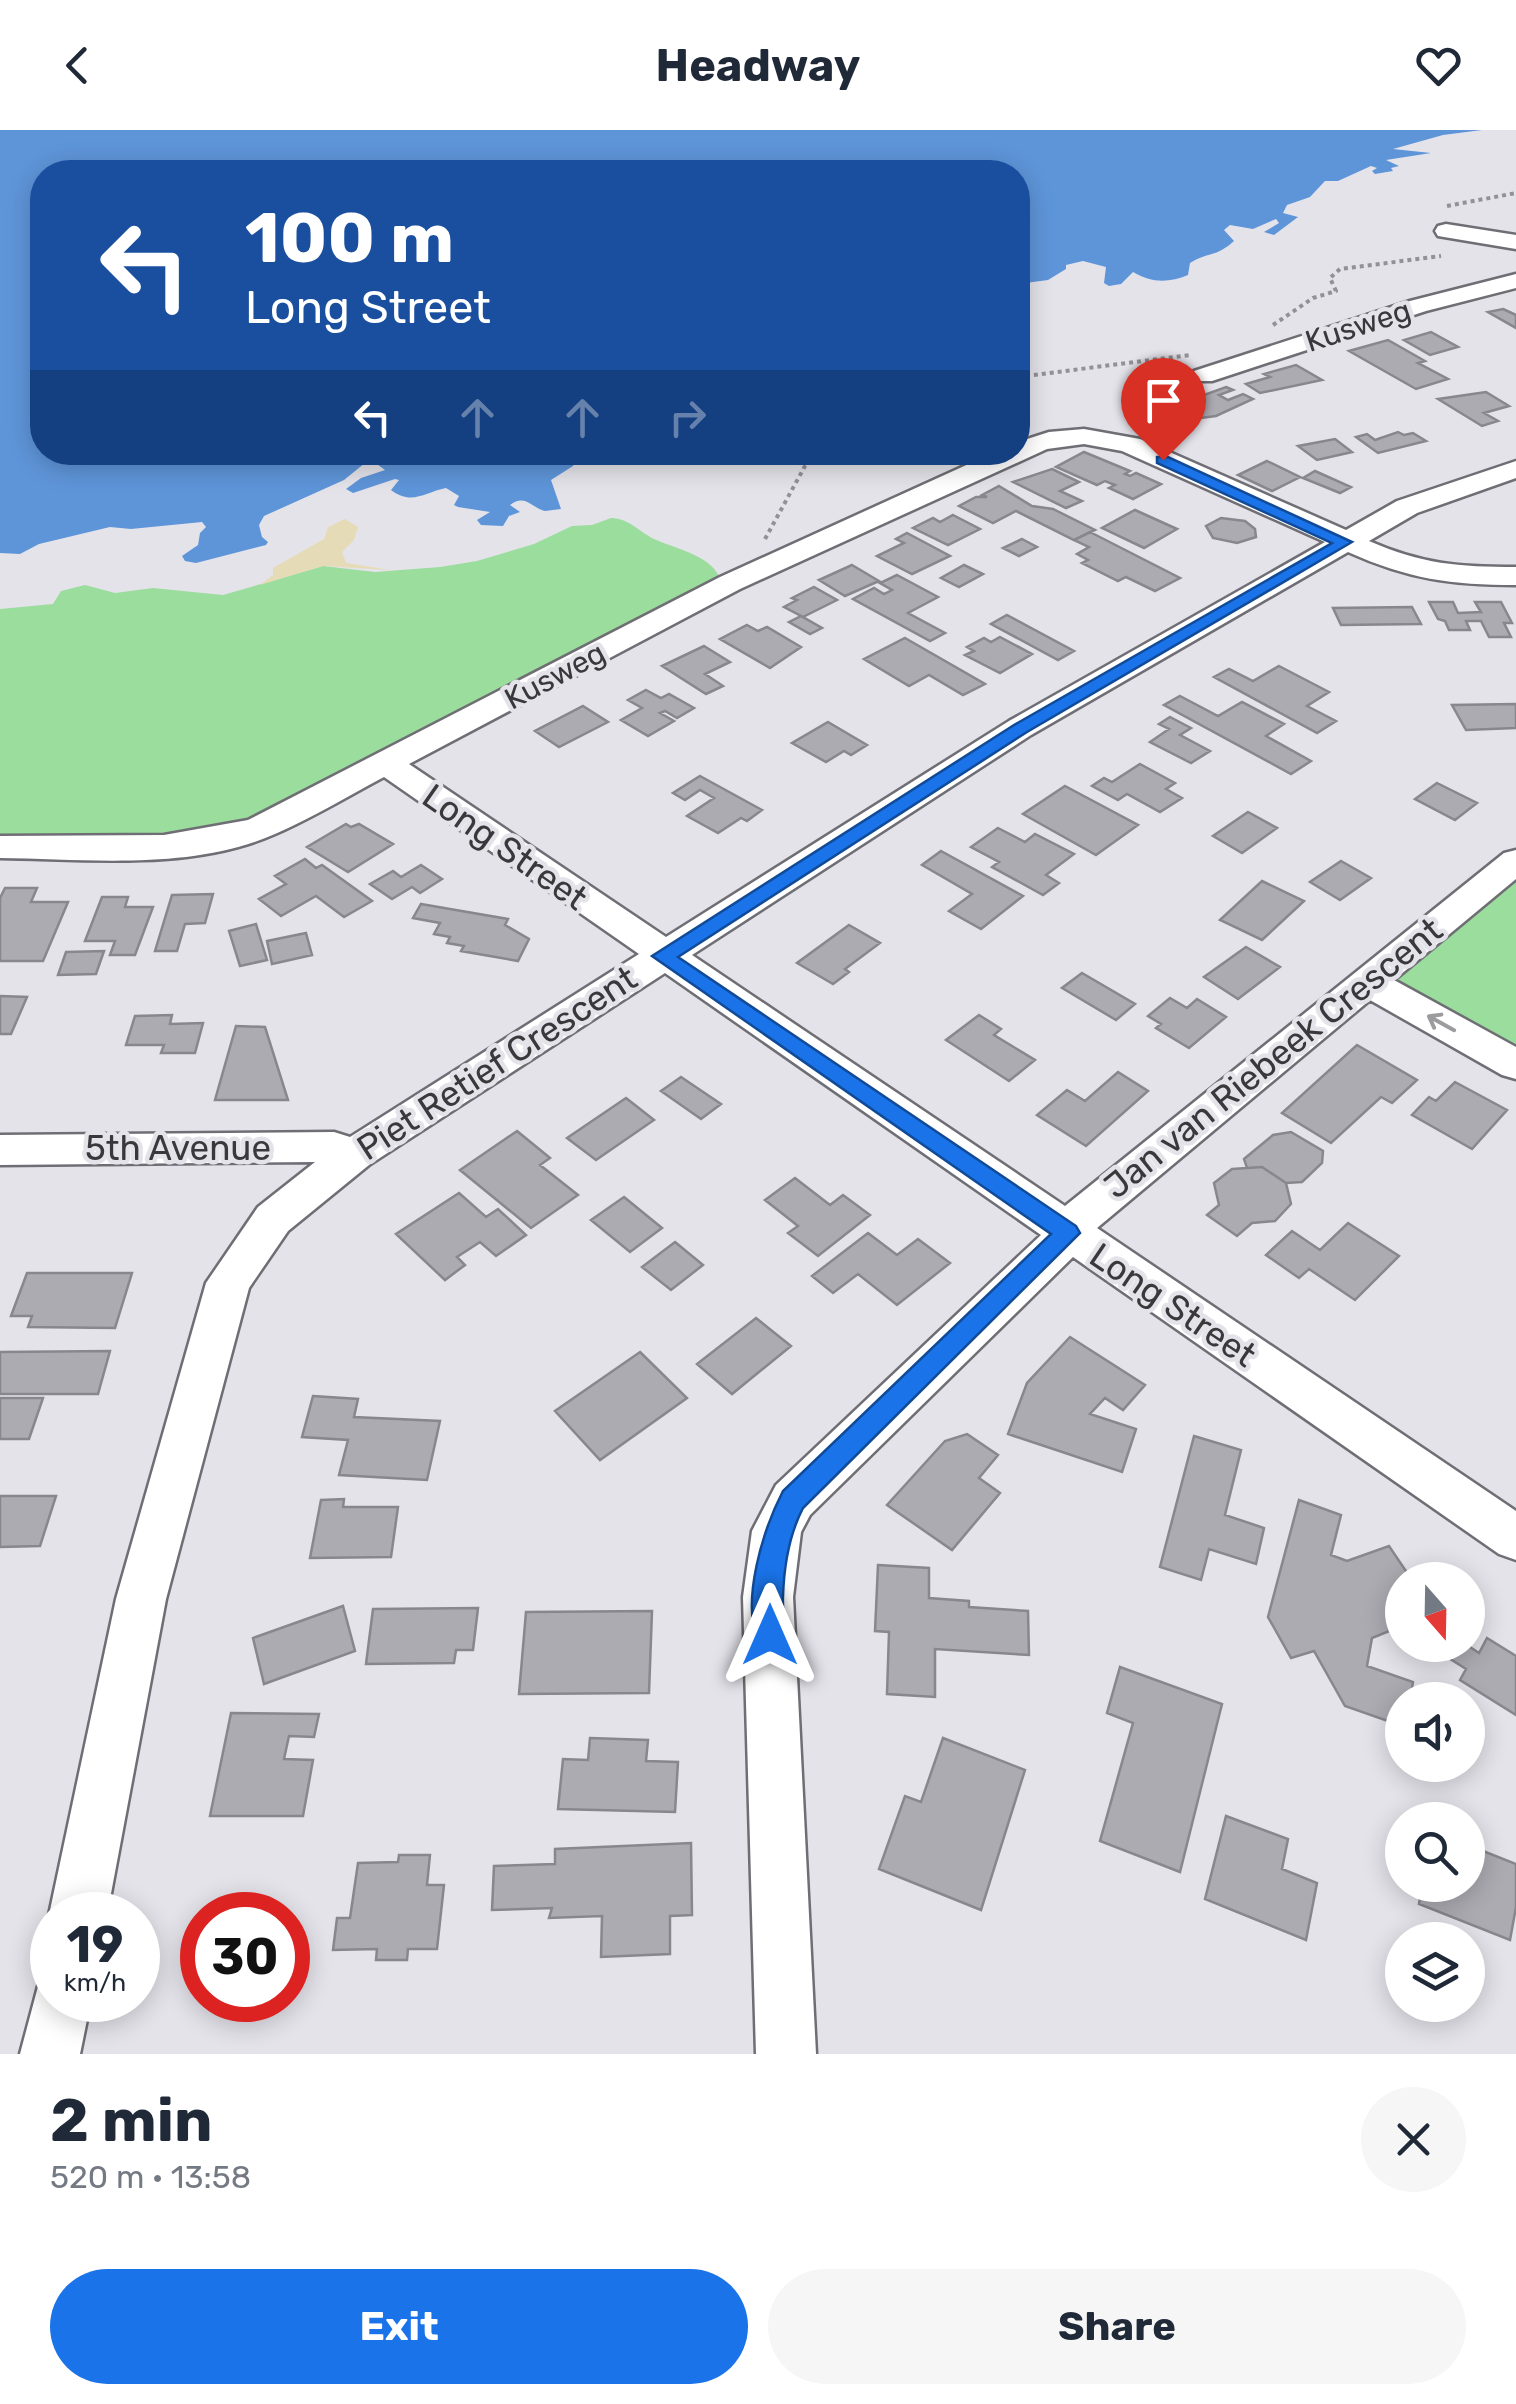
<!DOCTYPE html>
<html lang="en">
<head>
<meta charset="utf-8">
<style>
	body { margin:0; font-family:Rubik,sans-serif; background:#f6f6f7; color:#1f2937; height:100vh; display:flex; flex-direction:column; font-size:38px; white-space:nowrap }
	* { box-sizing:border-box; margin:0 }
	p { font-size:32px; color:#747a83 }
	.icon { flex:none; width:55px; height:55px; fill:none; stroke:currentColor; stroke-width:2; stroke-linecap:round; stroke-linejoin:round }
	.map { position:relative; height:1924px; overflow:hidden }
	.panel { display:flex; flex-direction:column; background:#fff; flex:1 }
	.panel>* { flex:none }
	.top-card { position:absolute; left:30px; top:30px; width:1000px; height:305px; border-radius:40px; box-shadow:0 5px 25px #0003; background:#1a4fa0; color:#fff; overflow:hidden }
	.needle { width:65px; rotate:160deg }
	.tools { position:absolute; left:1385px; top:1432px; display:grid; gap:20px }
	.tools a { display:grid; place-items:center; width:100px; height:100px; border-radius:50%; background:#fff; box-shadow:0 5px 25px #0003; font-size:50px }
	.speed { position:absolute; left:30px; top:1762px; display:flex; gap:20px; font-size:50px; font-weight:700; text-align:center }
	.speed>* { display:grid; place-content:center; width:130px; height:130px; border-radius:50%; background:#fff; box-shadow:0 5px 25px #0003; line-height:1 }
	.speed small { font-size:25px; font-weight:400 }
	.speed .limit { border:15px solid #d22; background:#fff; color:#111 }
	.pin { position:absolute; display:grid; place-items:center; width:85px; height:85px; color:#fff; margin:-102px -42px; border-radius:50% 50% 50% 0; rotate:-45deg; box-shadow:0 0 10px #0007 }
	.pin .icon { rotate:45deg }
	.me { position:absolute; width:110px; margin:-55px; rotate:0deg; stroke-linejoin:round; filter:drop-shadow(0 0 8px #0008) }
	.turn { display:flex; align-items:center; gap:35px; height:210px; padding:0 50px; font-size:45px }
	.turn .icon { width:130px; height:130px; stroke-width:2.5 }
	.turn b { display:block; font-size:70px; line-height:85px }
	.lanes { display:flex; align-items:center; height:95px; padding:0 50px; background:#0003; justify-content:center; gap:50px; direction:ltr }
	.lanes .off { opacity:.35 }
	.round { display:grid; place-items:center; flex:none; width:105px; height:105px; border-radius:52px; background:#f6f6f7 }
	.overview { display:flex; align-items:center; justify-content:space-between; height:170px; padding:0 50px }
	h1 { font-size:60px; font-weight:700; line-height:75px }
	.cta { display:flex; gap:20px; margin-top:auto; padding:20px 50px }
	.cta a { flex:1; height:115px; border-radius:60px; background:#1a73e8; color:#fff; font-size:40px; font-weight:700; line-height:115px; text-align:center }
	.cta a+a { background:#f6f6f7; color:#1f2937 }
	header { display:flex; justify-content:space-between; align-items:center; height:130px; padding:0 50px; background:#fff; font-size:45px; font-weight:700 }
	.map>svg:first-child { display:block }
</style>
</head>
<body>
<header><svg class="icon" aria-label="back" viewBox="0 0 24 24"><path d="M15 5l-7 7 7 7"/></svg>Headway<svg class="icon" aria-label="heart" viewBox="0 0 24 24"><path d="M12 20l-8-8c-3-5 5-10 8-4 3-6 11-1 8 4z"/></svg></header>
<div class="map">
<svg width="1516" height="1924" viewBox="0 0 1516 1924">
	<rect width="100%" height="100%" fill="#e4e3ea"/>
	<path fill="#9add9d" d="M611,388C630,389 638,401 654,409C676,419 715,426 721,452L271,686L184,707L0,709V479L53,474L61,461L85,455L115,463L153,458L223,465L323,436L375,442L440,437L477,431L534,414L572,396L592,395Z
		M1516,742V928L1400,858L1398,845Z"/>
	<path fill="#e5dbb6" d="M345,389L358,397L354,410L342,422L346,433L390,440L323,436L260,455L273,445V438L324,409L328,397Z"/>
	<path fill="#5e95d9" d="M0,0H1482L1443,5L1393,19L1431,23L1386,30L1399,36L1391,38L1393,41L1375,44L1372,41L1377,38L1371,36L1338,51H1325L1310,67L1287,75L1283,83L1298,87L1274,105L1264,102L1279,93L1276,89L1253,99L1230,95L1224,100L1234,111C1215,128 1210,121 1190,133L1188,145C1169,153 1151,153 1133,142L1121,154L1109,156L1104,153L1106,137L1083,131L1066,135V139L1048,150L1018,154V42H42V322L581,323L573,336L551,350L561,379L545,381C532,378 525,363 510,375L520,382L509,386L503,396L481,395L477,390L490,382L458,377L454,375L459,366L446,358C425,362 412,376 391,360L399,350L395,349L353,363L346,359L361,348L385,340L370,329L344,350L264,386L259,395L262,407L268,412L266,415L196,433L185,431L182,426L198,415L200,403L206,397L202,392L131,399L110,397L39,414L20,424L0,423Z"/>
	<path fill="#acabb2" stroke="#88878d" stroke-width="2.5" d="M1503,179L1516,185V198L1488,182Z
		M1431,202L1458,217L1430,225L1404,210Z
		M1388,210L1425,231L1418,233L1448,249L1416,259L1349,221Z
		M1296,235L1322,250L1260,263L1246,254L1270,247L1264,244Z
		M1226,257L1233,260L1219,265L1228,270L1243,264L1253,269L1216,286L1201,288L1179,276L1199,272L1193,269Z
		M1486,262L1509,276L1484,283L1498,291L1482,296L1438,269Z
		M1398,302L1404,305L1413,303L1426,311L1378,323L1356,307L1367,304L1375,310Z
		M1335,309L1352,322L1317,330L1298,316Z
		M1084,322L1130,341L1125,344L1130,346L1136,343L1161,354L1133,369L1109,358L1115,355L1105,351L1097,355L1056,337Z
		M1267,331L1300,347L1272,361L1238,345Z
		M1052,339L1079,352L1060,361L1082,371L1066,378L1013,352Z
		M1315,341L1351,357L1340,363L1303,348Z
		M999,356L1032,376L1053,379L1095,400L1074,410L1016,381L993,393L959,376L976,367H987L982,365Z
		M1135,380L1177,399L1144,418L1102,398Z
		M953,385L980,399L948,415L913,398L933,388L940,392Z
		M1221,388L1245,391L1255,399L1256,407L1237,413L1213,408L1206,396Z
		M1090,402L1180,448L1155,461L1126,447L1118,451L1082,433L1088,430L1077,424L1089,417L1074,410Z
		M907,403L950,426L912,444L877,426L904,413L896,409Z
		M1022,409L1037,417L1019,426L1003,418Z
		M852,435L879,451L845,466L819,450Z
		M964,435L983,444L959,457L941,448Z
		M897,445L938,467L908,483L945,503L930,511L853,469L874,458L884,464L892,460L880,453Z
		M814,457L837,470L803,487L822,498L810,504L789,492L801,486L784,477L797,470L792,468Z
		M1429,472H1453L1458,483L1481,482L1475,472H1501L1512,493H1504L1511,507H1489L1481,491H1466L1470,500H1449L1445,491L1438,489Z
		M1412,477L1421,494L1341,495L1333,478Z
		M1007,485L1074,521L1058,530L991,494Z
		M747,495L758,501L767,497L801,517L770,538L720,509Z
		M1000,507L1032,524L1000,543L965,525L974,521L967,517L984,508L991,512Z
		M905,508L985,554L963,565L929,545L909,556L864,529Z
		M704,516L730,532L705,544L723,556L706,564L662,536Z
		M1279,536L1329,562L1307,576L1336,591L1317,603L1214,547L1229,539L1253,551Z
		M646,560L661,568L669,564L694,578L677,588L665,581L660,583L674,591L648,606L621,590L642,578L628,570Z
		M1180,566L1218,586L1242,572L1284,594L1266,606L1311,631L1291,644L1164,575Z
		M1516,574V598L1466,600L1452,575Z
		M583,576L608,592L559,617L535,601Z
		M1170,587L1191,598L1180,605L1210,621L1191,633L1150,612L1169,599L1159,594Z
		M828,592L867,615L851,625L844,621L826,632L792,613Z
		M1140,634L1175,653L1166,659L1182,668L1160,682L1127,664L1118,670L1092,656L1104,648L1112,652Z
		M700,646L762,680L747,691L741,688L718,703L687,686L714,668L700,660L685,670L673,663Z
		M1437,653L1477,673L1455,690L1415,669Z
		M1065,656L1138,695L1096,725L1023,684Z
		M1248,682L1277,698L1242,723L1213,706Z
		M346,694L351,697L359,694L393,714L348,742L307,717Z
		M998,698L1025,712L1035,704L1074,724L1046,745L1059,753L1043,765L992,737L999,732L971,717Z
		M941,721L1023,766L981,799L949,781L972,764L922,735Z
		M305,729L316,738L322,735L372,771L344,787L316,766L281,786L259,769L286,754L275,746Z
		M1341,731L1371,748L1340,770L1310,752Z
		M421,735L442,749L420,763L412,757L392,769L370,754L393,741L401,747Z
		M1262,751L1304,771L1262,810L1220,790Z
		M5,758H37L31,772H68L43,831H0V768Z
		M213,764L205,793L185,794L177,821H155L172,765Z
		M102,767H128L125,777H153L135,825H110L115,811H85Z
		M421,774L508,789L505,795L529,809L518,831L461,821L464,816L447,813L450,807L434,804L440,793L413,788Z
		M256,794L267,830L240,836L229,801Z
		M849,795L880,813L845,839L849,842L833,854L797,833Z
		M306,803L312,825L272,834L267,811Z
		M1246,817L1280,837L1238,869L1204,847Z
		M104,821L96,844L58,845L66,822Z
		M1082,843L1135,874L1116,890L1062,858Z
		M0,866L27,867L11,904H0Z
		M1170,868L1187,878L1197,869L1226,887L1189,918L1156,898L1161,894L1148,886Z
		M172,885L170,894L203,893L195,923H161L164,915H126L135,886Z
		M979,885L1001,899L994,905L1035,930L1009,951L946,910Z
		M236,896L265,897L288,970H215Z
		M1357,915L1417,950L1392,973L1381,967L1331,1013L1282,983Z
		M1118,942L1148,961L1086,1016L1037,985L1067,960L1085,971Z
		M681,947L721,974L701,989L661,961Z
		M1455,952L1507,980L1472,1019L1412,985L1429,967L1436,971Z
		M626,968L654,990L596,1030L567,1008Z
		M517,1001L550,1028L540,1035L578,1065L531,1098L460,1040Z
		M1291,1002L1323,1021L1322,1033L1302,1052L1286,1053L1262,1037L1247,1038L1244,1029L1273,1005Z
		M1262,1037L1286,1053L1291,1074L1275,1091L1252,1093L1237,1106L1207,1085L1219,1075L1214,1053L1232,1039Z
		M795,1048L830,1075L843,1065L870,1085L818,1126L788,1103L798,1096L765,1070Z
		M459,1063L486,1087L498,1079L526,1105L496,1126L480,1112L457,1127L465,1135L445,1150L396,1104Z
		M624,1067L662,1098L630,1122L591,1090Z
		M1348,1093L1399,1126L1355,1170L1309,1139L1299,1148L1266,1125L1292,1101L1320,1120Z
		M868,1103L897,1125L918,1109L950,1133L897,1175L858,1144L833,1163L812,1146Z
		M675,1112L703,1135L671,1160L642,1137Z
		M27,1143H132L115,1198L28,1197L32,1186H11Z
		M756,1188L791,1216L732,1264L697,1234Z
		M1070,1207L1145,1255L1123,1280L1105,1268L1090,1284L1136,1299L1122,1342L1008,1304L1027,1253Z
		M110,1221L98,1264H0V1222Z
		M640,1222L687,1268L600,1330L555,1281Z
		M313,1266L358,1269L354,1287L440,1291L427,1350L339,1345L348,1310L302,1307Z
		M0,1268H43L29,1309H0Z
		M967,1304L998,1325L979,1348L1000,1363L952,1420L887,1375L945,1311Z
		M1194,1306L1241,1320L1225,1385L1264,1398L1256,1434L1209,1419L1201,1450L1160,1437Z
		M0,1366H56L40,1416L0,1417Z
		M344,1369L343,1377H398L391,1427L310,1428L321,1370Z
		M1299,1370L1341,1385L1331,1425L1347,1431L1389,1416L1412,1450H1402V1496L1372,1508L1367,1536L1413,1552L1410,1570H1402V1596L1345,1576L1314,1521L1291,1528L1268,1487Z
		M878,1435L929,1438V1468L969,1471V1477L1028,1481L1029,1525L935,1519V1567L887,1564L889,1502L875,1501Z
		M343,1476L355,1521L264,1554L253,1508Z
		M478,1478L473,1520H456L454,1533L366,1534L373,1479Z
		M652,1481L649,1563L519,1564L526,1482Z
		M1487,1508L1516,1526V1585L1460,1550L1466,1539L1447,1527L1455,1515H1467L1479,1523Z
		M1120,1537L1222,1574L1180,1742L1100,1711L1133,1593L1107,1583Z
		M231,1583L319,1584L314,1607L289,1606L284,1629L313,1630L303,1686H210Z
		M590,1608L648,1610L646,1631L678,1632L675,1682L558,1679L563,1629L588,1630Z
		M943,1608L1025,1640L981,1780L879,1739L905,1666L921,1672Z
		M1226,1686L1288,1709L1282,1739L1317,1753L1306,1810L1205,1769Z
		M691,1713L692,1785L670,1786V1824L601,1827L602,1786L549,1788L552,1778L492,1780L494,1736L555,1734V1719Z
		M1468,1715L1516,1734V1777L1510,1810L1419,1774L1422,1755H1468Z
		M399,1725H430L427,1755H444L437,1819H408L407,1830H376L377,1819L333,1820L337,1788H350L358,1733L398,1732Z"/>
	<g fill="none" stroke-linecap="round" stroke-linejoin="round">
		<g stroke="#6f6e75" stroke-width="5">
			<path id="minor" d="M1446,94L1516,105V119L1438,106L1435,101L1438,96Z
				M1516,144V158L1426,181L1212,251H1194L1191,246L1194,241L1410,171Z
				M1084,299L1140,309L1346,400L1397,371L1516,331V348L1417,383L1369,411C1422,434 1458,437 1516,437V455C1451,455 1408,449 1348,422L1031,605L692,825L1065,1076L1504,723L1516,720V749L1394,850L1516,917V949L1502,945L1370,870L1097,1098L1516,1381V1430L1499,1424L1073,1127L810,1385L801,1402L793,1467L816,1924H756L743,1467L752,1401L776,1355L1041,1105L665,843L369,1035L288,1101L249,1158L166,1469L107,1785H52V1793L49,1785L116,1469L206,1153L258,1077L315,1032L0,1035V1005L334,1002L350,1007L639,824L384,647C348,666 312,688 275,704C192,741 88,729 0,728V706L164,705L248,690L720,447L995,322H1018V312L1049,302ZM1084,314L1122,321L1325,412L1009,591L666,807L409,634L740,459L1047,319Z
				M52,1844V1870H91L80,1924H20L40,1849Z"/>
		</g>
		<path stroke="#929196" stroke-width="4" stroke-dasharray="4 4" stroke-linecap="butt" d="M1447,76L1516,63
			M1273,195L1313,168L1336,161L1330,148L1340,139L1441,126
			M1018,247L1190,225
			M765,409L805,336L818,322"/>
		<use href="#minor" fill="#fff" fill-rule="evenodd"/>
	</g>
	<defs><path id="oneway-shaft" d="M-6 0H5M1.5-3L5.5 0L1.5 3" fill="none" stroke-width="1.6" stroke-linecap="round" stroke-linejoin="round" transform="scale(2.5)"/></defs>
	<use stroke="#9c9c9e" href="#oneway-shaft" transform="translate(1441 893) rotate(-151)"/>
	<path fill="#1a73e8" stroke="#114b97" stroke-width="2.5" d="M1157,327H1168L1352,412L1027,602L678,827L1076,1096L1080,1103L803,1378C789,1405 784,1435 783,1466C782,1483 787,1499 780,1515L770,1519L759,1515C740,1472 763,1400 783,1361L1051,1104L652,826L1014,595L1332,413L1157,333Z"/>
	<g text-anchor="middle" stroke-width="9" stroke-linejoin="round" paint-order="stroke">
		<g font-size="30" fill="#39393c" stroke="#e4e3ea">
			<text transform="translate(1358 196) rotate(-18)" y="10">Kusweg</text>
			<text transform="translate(555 546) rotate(-28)" y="10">Kusweg</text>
		</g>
		<g font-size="35" fill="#39393c" stroke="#e4e3ea">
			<text transform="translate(505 717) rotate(35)" y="12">Long Street</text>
			<text transform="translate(1273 928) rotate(-39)" y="12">Jan van Riebeek Crescent</text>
			<text transform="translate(497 933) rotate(-33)" y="12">Piet Retief Crescent</text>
			<text x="178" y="1030">5th Avenue</text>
			<text transform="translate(1173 1175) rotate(34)" y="12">Long Street</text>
		</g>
	</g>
</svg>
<div class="tools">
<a><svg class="needle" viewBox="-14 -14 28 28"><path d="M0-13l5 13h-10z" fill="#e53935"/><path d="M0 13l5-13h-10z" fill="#747a83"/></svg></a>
<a><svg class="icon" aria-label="sound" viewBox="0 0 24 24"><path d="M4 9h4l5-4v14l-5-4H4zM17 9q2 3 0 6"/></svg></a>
<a><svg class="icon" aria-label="search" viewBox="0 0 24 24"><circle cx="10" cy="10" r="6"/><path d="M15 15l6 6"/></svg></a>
<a><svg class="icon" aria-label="layers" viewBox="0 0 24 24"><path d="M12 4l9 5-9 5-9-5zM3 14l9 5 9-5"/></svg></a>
</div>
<div class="speed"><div>19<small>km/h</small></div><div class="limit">30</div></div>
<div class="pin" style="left:1163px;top:330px;background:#d93025"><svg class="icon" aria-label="arrive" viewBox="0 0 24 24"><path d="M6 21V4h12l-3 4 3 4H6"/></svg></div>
<svg class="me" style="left:770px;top:1505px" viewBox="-20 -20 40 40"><path d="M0-17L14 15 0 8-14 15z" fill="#1a73e8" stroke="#fff" stroke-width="4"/></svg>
<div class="top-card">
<div class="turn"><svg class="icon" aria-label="left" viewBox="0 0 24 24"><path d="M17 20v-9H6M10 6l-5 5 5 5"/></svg><div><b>100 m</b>Long Street</div></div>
<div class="lanes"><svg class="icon" aria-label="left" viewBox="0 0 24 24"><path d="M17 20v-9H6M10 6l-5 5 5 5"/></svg><svg class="icon off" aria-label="ahead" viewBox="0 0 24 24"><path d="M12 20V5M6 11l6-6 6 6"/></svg><svg class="icon off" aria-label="ahead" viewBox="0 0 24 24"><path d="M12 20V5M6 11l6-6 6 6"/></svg><svg class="icon off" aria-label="right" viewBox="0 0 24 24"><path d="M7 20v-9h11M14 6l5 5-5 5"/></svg></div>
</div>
</div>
<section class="panel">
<div class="overview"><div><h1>2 min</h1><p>520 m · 13:58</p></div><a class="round"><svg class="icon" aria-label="close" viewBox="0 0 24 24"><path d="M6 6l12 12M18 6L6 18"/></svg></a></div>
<div class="cta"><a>Exit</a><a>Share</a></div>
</section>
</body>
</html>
